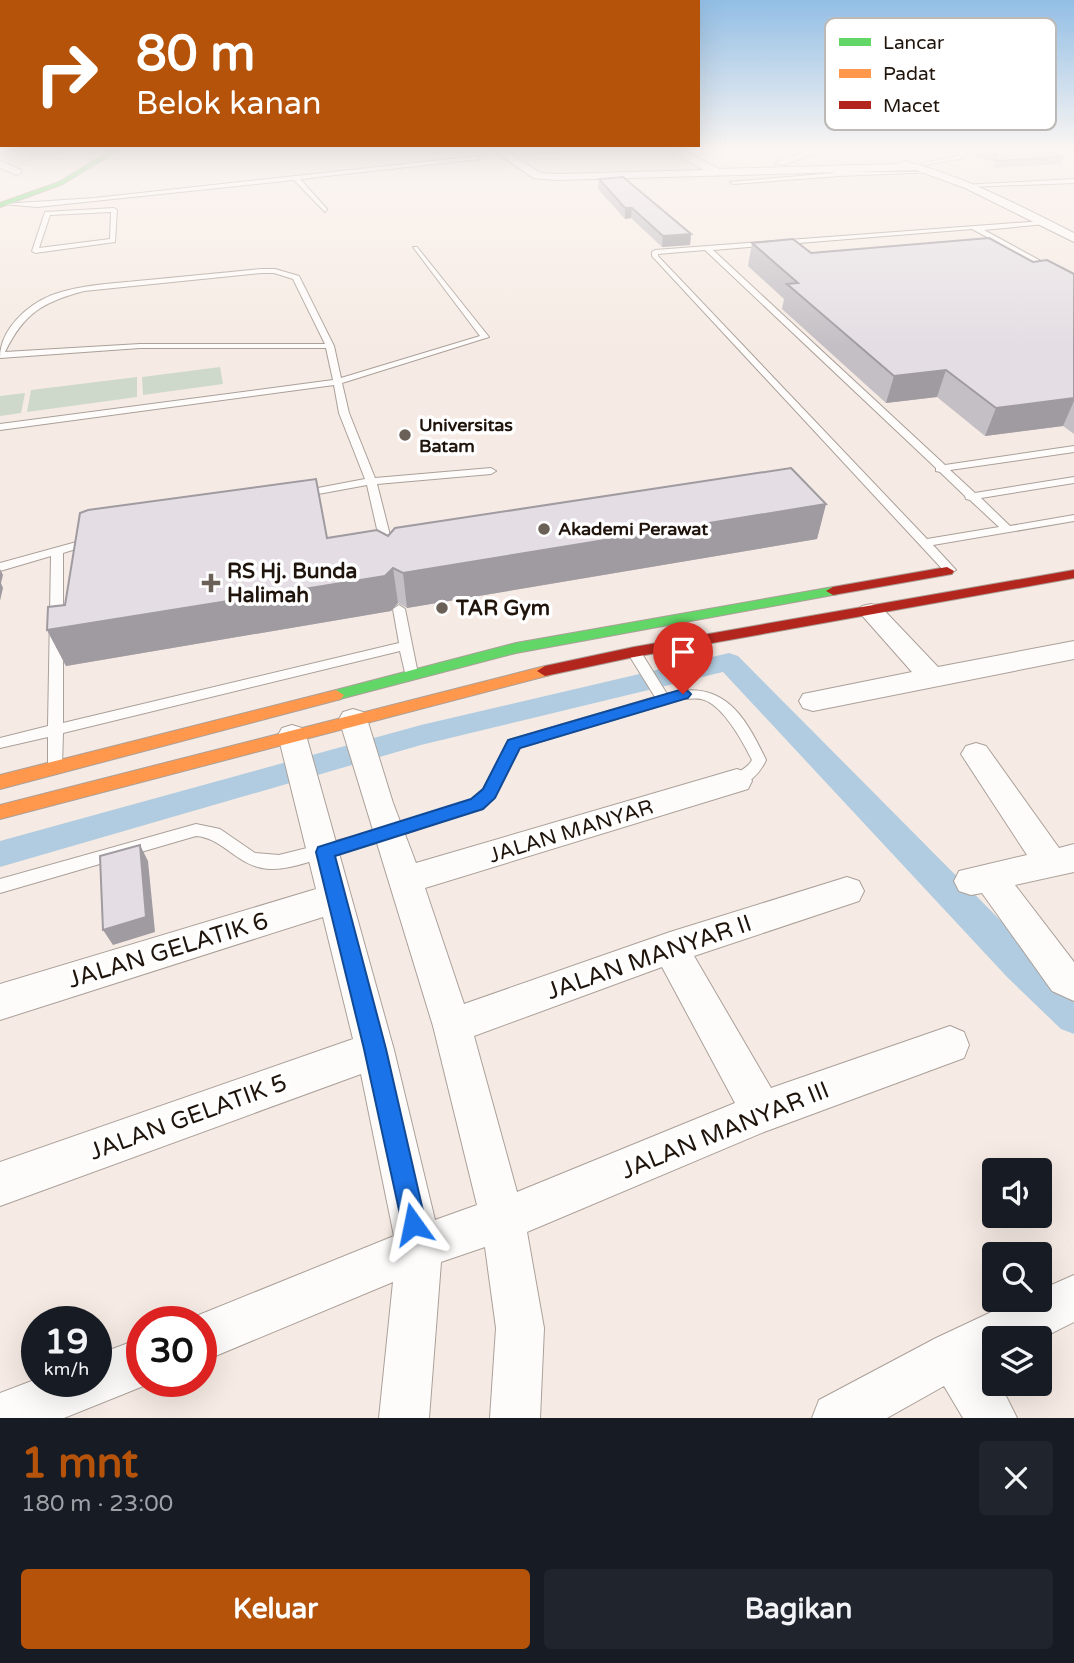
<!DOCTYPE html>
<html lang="id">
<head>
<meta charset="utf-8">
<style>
	body { margin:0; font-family:"Varela Round",sans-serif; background:#20242c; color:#f1f3f6; height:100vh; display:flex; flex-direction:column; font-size:26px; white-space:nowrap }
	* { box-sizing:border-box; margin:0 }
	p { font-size:23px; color:#9ea1a6 }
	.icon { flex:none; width:38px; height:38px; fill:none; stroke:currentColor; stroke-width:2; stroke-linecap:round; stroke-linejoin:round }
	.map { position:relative; height:1418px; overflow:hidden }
	.drawer { display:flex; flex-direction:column; background:#171b24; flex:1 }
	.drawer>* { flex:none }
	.top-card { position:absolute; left:0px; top:0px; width:700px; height:147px; box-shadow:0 7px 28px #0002; background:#b45309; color:#fff; overflow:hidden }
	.controls { position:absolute; left:982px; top:1158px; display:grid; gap:14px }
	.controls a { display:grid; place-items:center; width:70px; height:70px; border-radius:7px; background:#171b24; box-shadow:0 7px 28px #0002; font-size:35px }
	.speed { position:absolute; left:21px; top:1306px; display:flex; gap:14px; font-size:35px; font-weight:700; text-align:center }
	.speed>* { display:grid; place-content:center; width:91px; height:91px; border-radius:50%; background:#171b24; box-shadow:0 7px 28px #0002; line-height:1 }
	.speed small { font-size:18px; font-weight:400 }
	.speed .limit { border:10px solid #d22; background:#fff; color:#111 }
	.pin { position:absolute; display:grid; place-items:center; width:60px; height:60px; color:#fff; margin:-72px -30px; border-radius:50% 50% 50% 0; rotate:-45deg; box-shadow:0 0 7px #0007 }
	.pin .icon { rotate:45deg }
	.me { position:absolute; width:77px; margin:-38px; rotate:348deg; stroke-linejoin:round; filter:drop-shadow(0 0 5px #0008) }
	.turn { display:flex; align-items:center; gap:24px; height:147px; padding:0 21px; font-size:32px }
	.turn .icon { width:91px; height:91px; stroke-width:2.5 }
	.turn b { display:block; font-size:49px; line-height:60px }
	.round { display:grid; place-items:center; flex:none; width:74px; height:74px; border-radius:7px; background:#20242c }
	.head { display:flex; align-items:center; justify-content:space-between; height:119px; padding:0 21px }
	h1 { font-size:42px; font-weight:700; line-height:52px; color:#b45309 }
	.cta { display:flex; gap:14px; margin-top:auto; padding:14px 21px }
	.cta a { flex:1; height:80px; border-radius:7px; background:#b45309; color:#fff; font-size:28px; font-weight:700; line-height:80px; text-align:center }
	.cta a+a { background:#20242c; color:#f1f3f6 }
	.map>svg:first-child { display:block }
</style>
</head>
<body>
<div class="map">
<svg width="1074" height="1418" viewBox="0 0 1074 1418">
	<rect width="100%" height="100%" fill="#f6ebe4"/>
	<path fill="#ced9cc" d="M220,367L223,384L143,395L142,377Z
		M137,377V397L27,412L31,390Z
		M25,393L21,413L0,416V396Z"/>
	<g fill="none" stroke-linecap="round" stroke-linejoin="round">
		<path fill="#b1cce0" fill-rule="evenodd" d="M729,653L738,656L1034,954L1074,991V1034L1061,1029L1008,978L723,672L421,745L0,867V841L421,725Z"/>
		<g stroke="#aaa099" stroke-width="2">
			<path id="lane" d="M960,149H965L964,158L925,165L922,163L959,156Z
				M478,156L480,159L300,179L327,209L325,212L294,180L37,207L3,204L95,198Z
				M834,168L840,172H936L839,176L733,184L730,182L834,173L831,170Z
				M1074,179V183L966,187L963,185Z
				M114,208L117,210L115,242L35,253L32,251L45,212ZM111,212L110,239L39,248L50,215Z
				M1043,221L1045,224L984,230L1074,279V284L972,229L713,250L945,465L1074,446V452L950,470L975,493L1074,477V483L981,498L1010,526L1074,515V521L933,545L956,570L950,574L946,573L652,256V252L655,250ZM705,250L936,468V471L940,472L965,496L966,499L970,500L999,527L927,539L658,256V254Z
				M413,247H417L489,337L342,383L349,413L375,478L491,468L496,471L491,474L377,484L394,551L392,553H384L382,551L367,485L302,497L297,494L302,491L365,479L339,413L334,385L0,430V424L333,380L326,348H140L0,358C0,329 27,305 52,295C79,285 109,284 137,281C179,277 220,273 261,269H275L299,276L334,346L341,378L480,336ZM261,273H274L293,279L325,344H140L5,352C24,313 43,302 84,291Z
				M91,538L97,541L95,543L63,553V723L399,643L393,609L399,605L405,609L418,674L416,677H406L400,651L63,733L62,767L60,771H50L48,767V737L0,748V738L48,726L51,556L0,571V563Z
				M634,648L639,649L667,694C722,678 745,715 766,760C760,773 747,788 732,785L729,781C734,772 747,770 752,760C743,742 722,703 701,699C695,698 689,699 683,699L519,748L494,797L482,808C429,826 376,845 322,858C305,863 286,870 269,869C237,867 224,838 196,836L0,893V879L196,824L220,829L255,853L279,855L351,837L472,800L483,789L509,740L655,697L627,652Z"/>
		</g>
		<g stroke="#aaa099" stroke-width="2">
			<path id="street" d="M21,149H71L41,156Z
				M492,149H560L555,152L511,154L540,173L556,174L704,170L667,149H680L719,169L899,164L904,161C964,176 1018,205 1074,233V242L965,188L916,170L556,180L533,178Z
				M811,149H826L784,165L775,163Z
				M0,161L21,170L22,172L17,175L0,168Z
				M871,604L880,606L938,667L1074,641V659L813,711L803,708L799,701L803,694L912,672L859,612L862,606Z
				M353,709L363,712L367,719L393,803L416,863L737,769L748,773L752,781L748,789L425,888L464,1004L670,932L847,877L859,881L864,891L859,901L694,956L771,1088L950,1026L964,1032L969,1045L964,1058L764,1132L527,1232L544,1328L540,1418H490L496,1328L485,1247L441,1262L429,1418H379L393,1282L201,1362V1321H184L394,1236L361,1074L0,1206V1162L353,1039L323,917L0,1020V984L316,889L278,735L282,728L292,725L302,728L306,735L394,1050L435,1220L477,1205L433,1026L339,719L343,712ZM662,967L735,1103L517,1192L474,1036Z
				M976,743L986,746L1059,848L1074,844V872L1015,885L1074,962V1001L1052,991L982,893L971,895L959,891L954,881L959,871L1027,855L961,754L966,746Z
				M1074,1275V1322L1040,1339H994V1361L987,1364L994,1375V1384H1000L1017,1418H963L944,1386L887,1418H812L819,1400L936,1338L1017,1300H1040V1290Z
				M142,1338V1381H156L64,1418H0V1393L37,1379L96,1381V1355Z"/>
		</g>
		<g stroke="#aaa099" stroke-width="2">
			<path id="fast" d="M113,149H120L63,184L0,207V203L59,182Z
				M833,587L840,591L838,594L516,653L336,700L328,695L336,690L516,643Z"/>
		</g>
		<g stroke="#aaa099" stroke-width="2">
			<path id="slow" d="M545,666L553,671L550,675L0,819V805Z
				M336,690L344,695L341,699L0,789V775Z"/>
		</g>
		<g stroke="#aaa099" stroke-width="2">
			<path id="jam" d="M947,567L954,571L952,574L833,595L826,591L833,587Z
				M1074,570V578L634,657L545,676L537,671L545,666L634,647Z"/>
		</g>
		<use href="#lane" fill="#fefcfb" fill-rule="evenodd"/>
		<use href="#street" fill="#fefcfb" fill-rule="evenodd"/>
		<use href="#fast" fill="#63d668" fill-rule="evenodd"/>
		<use href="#slow" fill="#ff974d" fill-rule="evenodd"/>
		<use href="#jam" fill="#b3261e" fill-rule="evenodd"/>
	</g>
	<path fill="#c4bfc4" d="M967,149H1040L1064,157L1061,164L993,168L995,163L967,153Z
		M599,179L691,234L690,245L662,247L631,218L625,219L598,189Z
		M752,243L811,253L1033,262L1074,274V434L1063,426L985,436L937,397L886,403L782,309L784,299L748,266Z
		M826,504L817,539L407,608L398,603L391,611L66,666L47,630L65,605L328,538L388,536Z"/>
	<path fill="#a09ba0" d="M625,208H632L631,218L625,219Z
		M691,234L690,245L662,247L663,236Z
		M946,370L937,397L886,403L894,376Z
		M1074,398V401L1063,426L985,436L996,408Z
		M826,504L817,539L407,608L403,573Z
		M393,568L398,603L391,611L66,666L47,630Z
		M0,569L3,575L1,583L3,588L0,601Z
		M140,845L148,861L155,932L113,945L103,930Z"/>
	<path fill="#e4dee4" stroke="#a09ba0" stroke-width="2" d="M978,149H1040L1064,157L996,161L997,155Z
		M623,177L691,234L663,236L632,208H625L599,179Z
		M989,238L1033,262L1047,260L1074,274V398L996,408L946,370L894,376L787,284L798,283L752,243L793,239L811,253Z
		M791,468L826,504L403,573L393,568L385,576L47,630L48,607L65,605L80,513L88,510L316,479L327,538L377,530L388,536L395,528Z
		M140,845L146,917L103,930L100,856Z"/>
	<linearGradient id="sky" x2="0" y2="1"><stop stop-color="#92bee5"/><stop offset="0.43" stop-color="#fbf6f3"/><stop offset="1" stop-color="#fbf6f3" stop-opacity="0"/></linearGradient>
	<rect width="1074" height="347" fill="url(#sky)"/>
	<path fill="#1a73e8" stroke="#114b97" stroke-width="2" d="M683,689L688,691L691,694L688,698L520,748L495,798L483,809L335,856L386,1049L426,1224L422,1233L413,1236L404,1233L364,1049L316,852L318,847L471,799L483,789L508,740Z"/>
	<g fill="#6b6058" stroke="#fff" stroke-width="2.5">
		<circle cx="405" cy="435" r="7"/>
		<circle cx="544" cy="529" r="7"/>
		<path d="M207.5 572.5h7v7h7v7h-7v7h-7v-7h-7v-7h7z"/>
		<circle cx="442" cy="608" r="7"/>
	</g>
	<g text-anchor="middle" stroke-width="7" stroke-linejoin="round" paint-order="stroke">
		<g font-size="18" font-weight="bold" fill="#20150c" stroke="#fff" text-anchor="start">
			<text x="419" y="431">Universitas<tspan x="419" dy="21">Batam</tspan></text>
			<text x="558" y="535">Akademi Perawat</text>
		</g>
		<g font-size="21" font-weight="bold" fill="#20150c" stroke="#fff" text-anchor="start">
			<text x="227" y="578">RS Hj. Bunda<tspan x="227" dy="24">Halimah</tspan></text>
			<text x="456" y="615">TAR Gym</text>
		</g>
		<g font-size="21" fill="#20150c" stroke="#fff">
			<text transform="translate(571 831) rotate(-17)" y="7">JALAN MANYAR</text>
		</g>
		<g font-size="24" fill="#20150c" stroke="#fff">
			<text transform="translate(168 950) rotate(-17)" y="8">JALAN GELATIK 6</text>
			<text transform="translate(649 957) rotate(-19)" y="8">JALAN MANYAR II</text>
			<text transform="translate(188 1117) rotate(-20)" y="8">JALAN GELATIK 5</text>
			<text transform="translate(725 1130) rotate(-22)" y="8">JALAN MANYAR III</text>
		</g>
	</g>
	<rect x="825" y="18" width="231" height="112" rx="10" fill="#fff" stroke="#bcb9b6" stroke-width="2"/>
	<rect x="839" y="38" width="32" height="8" fill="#63d668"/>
	<rect x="839" y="69" width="32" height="9" fill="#ff974d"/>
	<rect x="839" y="101" width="32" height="8" fill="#b3261e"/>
	<g font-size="19" fill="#20150c">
		<text x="883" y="49">Lancar</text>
		<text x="883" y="80">Padat</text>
		<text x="883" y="112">Macet</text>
	</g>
</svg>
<div class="controls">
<a><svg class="icon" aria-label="sound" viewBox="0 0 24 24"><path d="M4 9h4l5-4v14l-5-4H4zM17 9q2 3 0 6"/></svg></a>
<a><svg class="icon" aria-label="search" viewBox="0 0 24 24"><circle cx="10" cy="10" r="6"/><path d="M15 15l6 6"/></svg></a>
<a><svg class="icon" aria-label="layers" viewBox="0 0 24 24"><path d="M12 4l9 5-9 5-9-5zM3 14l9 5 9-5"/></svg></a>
</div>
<div class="speed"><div>19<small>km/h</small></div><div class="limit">30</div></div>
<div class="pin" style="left:683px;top:694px;background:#d93025"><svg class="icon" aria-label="arrive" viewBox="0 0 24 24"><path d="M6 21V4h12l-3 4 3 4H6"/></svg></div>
<svg class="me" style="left:413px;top:1224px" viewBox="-20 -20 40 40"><path d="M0-17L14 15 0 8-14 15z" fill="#1a73e8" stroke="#fff" stroke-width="4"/></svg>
<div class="top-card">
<div class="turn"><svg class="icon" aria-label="right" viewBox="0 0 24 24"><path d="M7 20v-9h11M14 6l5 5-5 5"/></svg><div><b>80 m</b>Belok kanan</div></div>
</div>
</div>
<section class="drawer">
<div class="head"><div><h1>1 mnt</h1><p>180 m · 23:00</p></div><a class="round"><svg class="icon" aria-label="close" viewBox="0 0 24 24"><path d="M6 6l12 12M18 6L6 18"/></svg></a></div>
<div class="cta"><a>Keluar</a><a>Bagikan</a></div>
</section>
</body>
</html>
